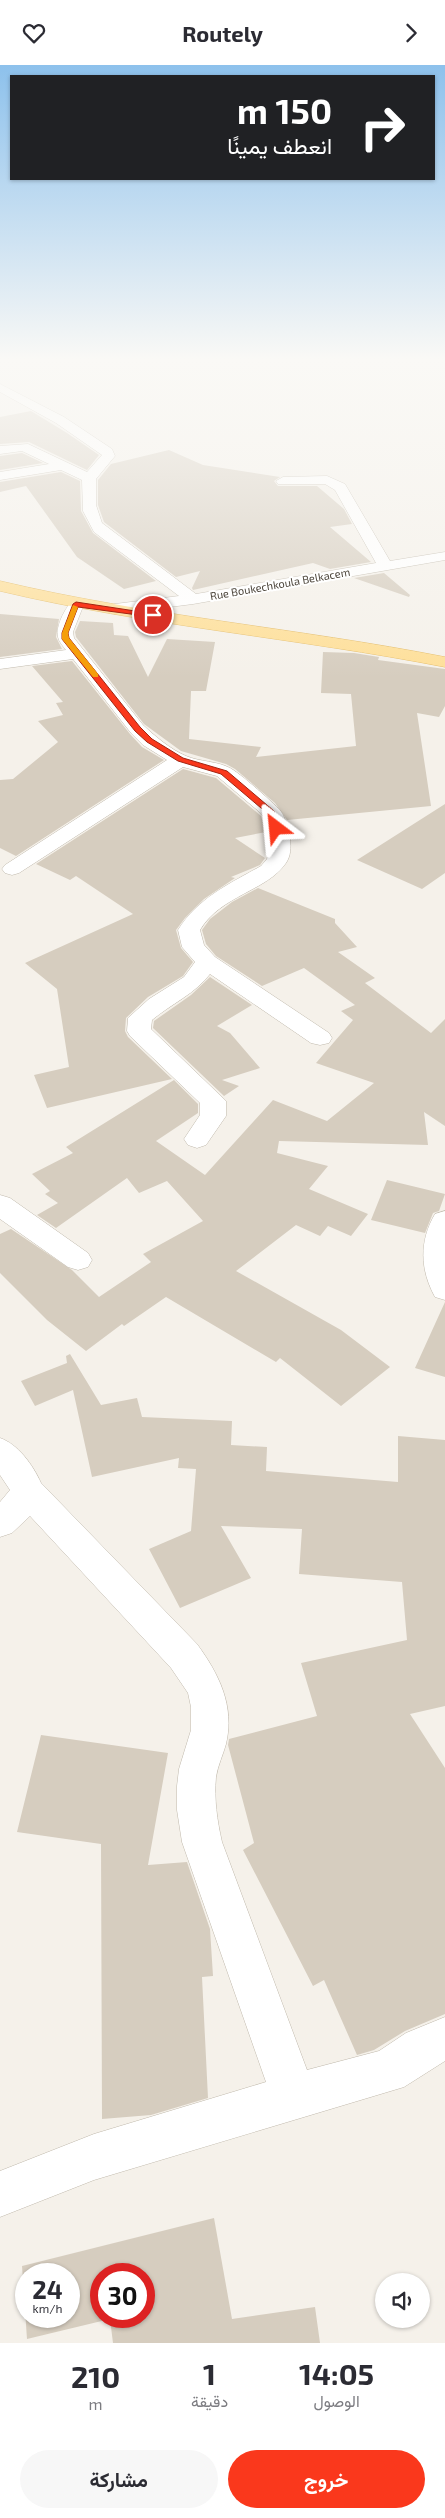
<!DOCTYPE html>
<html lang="ar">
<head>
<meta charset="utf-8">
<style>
	body { margin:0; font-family:"Exo 2",Vazirmatn,sans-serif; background:#f7f7f7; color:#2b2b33; direction:rtl; height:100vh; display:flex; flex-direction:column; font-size:19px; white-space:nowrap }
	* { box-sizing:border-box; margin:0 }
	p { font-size:16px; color:#7c7c81 }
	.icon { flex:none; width:28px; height:28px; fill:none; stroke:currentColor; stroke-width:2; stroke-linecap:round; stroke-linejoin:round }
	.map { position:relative; height:2278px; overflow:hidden; direction:ltr }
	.sheet { display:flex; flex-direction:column; background:#fff; flex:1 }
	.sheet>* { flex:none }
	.top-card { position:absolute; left:10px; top:10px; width:425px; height:105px; border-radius:0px; box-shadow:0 1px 4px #0004; direction:rtl; background:#202124; color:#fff; overflow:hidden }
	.controls { position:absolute; left:375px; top:2208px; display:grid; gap:10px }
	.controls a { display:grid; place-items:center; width:55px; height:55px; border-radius:50%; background:#fff; box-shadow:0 1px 4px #0004; font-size:25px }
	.speed { position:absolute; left:15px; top:2198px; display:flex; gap:10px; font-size:25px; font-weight:700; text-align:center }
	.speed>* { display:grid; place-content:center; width:65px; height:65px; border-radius:50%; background:#fff; box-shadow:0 1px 4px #0004; line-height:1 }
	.speed small { font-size:12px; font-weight:400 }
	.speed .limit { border:8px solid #d22; background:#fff; color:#111 }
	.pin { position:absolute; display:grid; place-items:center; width:42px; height:42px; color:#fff; margin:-21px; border:2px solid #fff; border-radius:50%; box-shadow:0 1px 5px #0007 }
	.me { position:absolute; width:55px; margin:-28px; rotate:331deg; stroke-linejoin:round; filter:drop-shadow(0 0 4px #0008) }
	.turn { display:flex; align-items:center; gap:18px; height:105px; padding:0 20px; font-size:22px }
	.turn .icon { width:65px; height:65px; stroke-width:2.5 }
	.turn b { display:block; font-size:35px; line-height:42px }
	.eta { display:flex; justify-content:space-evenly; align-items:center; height:85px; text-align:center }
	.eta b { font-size:30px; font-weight:700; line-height:35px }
	.cta { display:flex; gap:10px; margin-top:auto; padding:10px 20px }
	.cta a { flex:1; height:58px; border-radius:30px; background:#fa381c; color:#fff; font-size:20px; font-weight:700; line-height:58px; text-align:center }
	.cta a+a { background:#f7f7f7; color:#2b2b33 }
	header { display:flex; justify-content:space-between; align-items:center; height:65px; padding:0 20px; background:#fff; font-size:22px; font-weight:700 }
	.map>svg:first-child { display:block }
</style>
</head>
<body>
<header><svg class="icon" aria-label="forward" viewBox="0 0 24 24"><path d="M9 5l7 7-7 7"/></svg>Routely<svg class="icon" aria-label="heart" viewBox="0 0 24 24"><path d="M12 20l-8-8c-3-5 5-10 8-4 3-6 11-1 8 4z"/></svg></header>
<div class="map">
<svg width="445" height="2278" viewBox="0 0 445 2278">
	<rect width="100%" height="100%" fill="#f5f1ea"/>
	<path fill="#d6cdbf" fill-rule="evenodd" d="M31,346L67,368L99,390L87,405L29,377L0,379V352Z
		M169,385L203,400L280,412L274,416L278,421H317L344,444L352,459L330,462L371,497L330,504L313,498L193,525L192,523L200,506L176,512L104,457L98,440V415L111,399Z
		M22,388L43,398L0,405V391Z
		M61,407L80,416L81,446L93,468L156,516L124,524L77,492L26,421L0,427V417Z
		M384,508L410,530L409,532L354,513Z
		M0,549L59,554L56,572L62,584L0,592Z
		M80,556L113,558L114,570L128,571L148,612L167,574L215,577L206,626H191L189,674L261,682L256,692L356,681L351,629L321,628L323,587L354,588L379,592L378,595L445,604V641L439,652L417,648L431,741L287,755L275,738L235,704L226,699L181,686L144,659L76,572L75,567Z
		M72,596L130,669L142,682L164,695L16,791L0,783V715L13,714L58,677L38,656L63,650L56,638L63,637L32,601Z
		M183,704L216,713L261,751L266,767L235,773L265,793L260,800L231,812L235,813L204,834L185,853L176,865L181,883L193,897L183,911L148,932L126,953L125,966L128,972L172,1014L47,1043L34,1010L69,1002L57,924L25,898L133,849L76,811L70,815L36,799Z
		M445,739V808L422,824L357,795Z
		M258,823L335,854V858L357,882L338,887L375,913L365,918L431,968L445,954V1061L424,1047L428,1080L279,1076L277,1088L328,1101L309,1124L368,1149L351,1171L328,1161L320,1171L296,1160L236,1206L341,1265L390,1302L341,1341L280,1293L276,1297L166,1232L124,1261L122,1259L86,1286L47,1255L0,1208V1169L11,1164L72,1205L99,1232L151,1197L143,1189L203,1156L167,1116L139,1128L127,1113L56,1163L37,1150L58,1138L45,1129L50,1126L32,1109L73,1088L66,1082L174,1015L198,1039V1048L156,1076L205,1110L273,1035L327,1056L374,1018L316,998L353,955L341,946L355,940L304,903L262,921L216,891L206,879L202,865L210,854L232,837Z
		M210,912L252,940L217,961L230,968L260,1003L222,1015L239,1021L224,1031L153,963L154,956L191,930Z
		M387,1115L445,1129L439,1146L433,1148L425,1168L371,1155Z
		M445,1237V1312L415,1303Z
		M70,1289L101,1340L137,1333L142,1352L232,1356L231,1380L267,1382L266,1406L398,1417V1371L445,1375V1641L410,1649L445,1703V1949L405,1966L374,1985L357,1990L324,1915L313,1921L243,1785L254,1778L228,1680L229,1674L317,1651L301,1598L407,1575L402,1517L299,1509L302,1464L221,1461L251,1513L180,1543L149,1484L191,1466L196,1404L178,1403L179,1393L92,1412L73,1325L35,1341L21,1316L67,1298L66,1291Z
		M41,1670L168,1688L148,1800L187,1797L210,1864L213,1911L202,1912L208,2033L151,2050L102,2054L101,1779L17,1767Z
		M214,2153L232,2254L315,2242L320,2278H113L110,2254L27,2274L22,2201ZM26,2209H69V2251H26ZM101,2209H144V2251H101Z"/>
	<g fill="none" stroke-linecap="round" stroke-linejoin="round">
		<g stroke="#c0b9ac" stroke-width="1">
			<path id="minor" d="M0,319L64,352L112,384L115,391L96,414V440L102,458L196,529L376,498L335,425L325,419H278L276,416L283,412L327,411L345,419L390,496L445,487V495L193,539L115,549L109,547L107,544L109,541L115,539L179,531L94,467L83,446L82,415L61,405L0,415V407L49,399L22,386L0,389V381L28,379L87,407L102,390L56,358L0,327Z
				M76,534L84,539L73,567L74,573L143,660C156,672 170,684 186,691C200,697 217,696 230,703C237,706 279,742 282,748C289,762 295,785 286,798C267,826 221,830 200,865L204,880L215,892L329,968L332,973L329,978L320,980L311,978L210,909C195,929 171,939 152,955L151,964L226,1036V1051L206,1080L197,1083L188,1080L184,1074L200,1050V1038L130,971L127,966L128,953L149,934L184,912L195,897L182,882L178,865C198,833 229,819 261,801L267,794L271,779L263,750L217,711L183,702L19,808L12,810L5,808L2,804L5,800L167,695L143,680L131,668L73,594L0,604V594L66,585C63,581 59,577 58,572C55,562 67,537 76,534Z
				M0,1130L10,1133L88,1188L92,1195L88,1202L78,1205L68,1202L0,1154Z
				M445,1146V1235L435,1232C420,1205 419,1176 435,1149Z
				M0,1373C18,1379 33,1400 41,1418L197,1579C219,1609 235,1641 226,1679C223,1690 218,1700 216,1712C214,1734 217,1755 222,1777L307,2005L379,1986L406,1968L445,1952V1996L404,2022L94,2115L0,2152V2106L94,2069L266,2017L182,1777L177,1745V1721L179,1704L191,1665V1642L188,1628L171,1603L30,1451L12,1468L0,1472V1437L10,1425L0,1410Z"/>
		</g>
		<g stroke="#e4bc68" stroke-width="1">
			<path id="major" d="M0,516C147,551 297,563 445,592V602C297,573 147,561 0,526Z"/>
		</g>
		<use href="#minor" fill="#fff" fill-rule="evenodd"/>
		<use href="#major" fill="#fedf99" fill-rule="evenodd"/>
	</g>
	<linearGradient id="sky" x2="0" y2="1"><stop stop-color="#8dc1ec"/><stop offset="0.48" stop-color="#faf9f6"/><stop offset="1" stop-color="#faf9f6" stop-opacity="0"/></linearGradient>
	<rect width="445" height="613" fill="url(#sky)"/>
	<path fill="#fa381c" stroke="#a22412" d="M76,537L155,549L153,552L78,542L68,568L69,573L140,662L152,674L183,693L227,706L274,746L279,765H274L268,749L221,709L178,696L147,677L135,666L62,574V568L73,539Z"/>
	<path fill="#f59e0b" d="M73,540L78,542L68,568L69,573L98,609V612H93L62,574V568Z"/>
	<g text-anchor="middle" stroke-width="4" stroke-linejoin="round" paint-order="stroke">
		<g font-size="11" fill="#494238" stroke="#fff">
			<text transform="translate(280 519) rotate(-10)" y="4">Rue Boukechkoula Belkacem</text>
		</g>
	</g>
</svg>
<div class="controls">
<a><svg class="icon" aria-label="sound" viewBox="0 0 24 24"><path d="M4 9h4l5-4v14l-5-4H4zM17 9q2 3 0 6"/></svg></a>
</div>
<div class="speed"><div>24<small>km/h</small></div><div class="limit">30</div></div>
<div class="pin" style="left:153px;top:550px;background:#d93025"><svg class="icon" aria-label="arrive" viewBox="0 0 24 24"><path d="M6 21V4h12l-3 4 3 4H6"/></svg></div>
<svg class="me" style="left:276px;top:763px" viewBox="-20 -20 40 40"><path d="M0-17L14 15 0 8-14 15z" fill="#fa381c" stroke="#fff" stroke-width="4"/></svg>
<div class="top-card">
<div class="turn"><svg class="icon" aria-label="right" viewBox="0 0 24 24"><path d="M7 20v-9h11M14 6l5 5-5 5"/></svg><div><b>150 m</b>انعطف يمينًا</div></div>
</div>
</div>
<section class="sheet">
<div class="eta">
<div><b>14:05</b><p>الوصول</p></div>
<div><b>1</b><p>دقيقة</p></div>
<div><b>210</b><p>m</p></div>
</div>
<div class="cta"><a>خروج</a><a>مشاركة</a></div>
</section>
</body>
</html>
